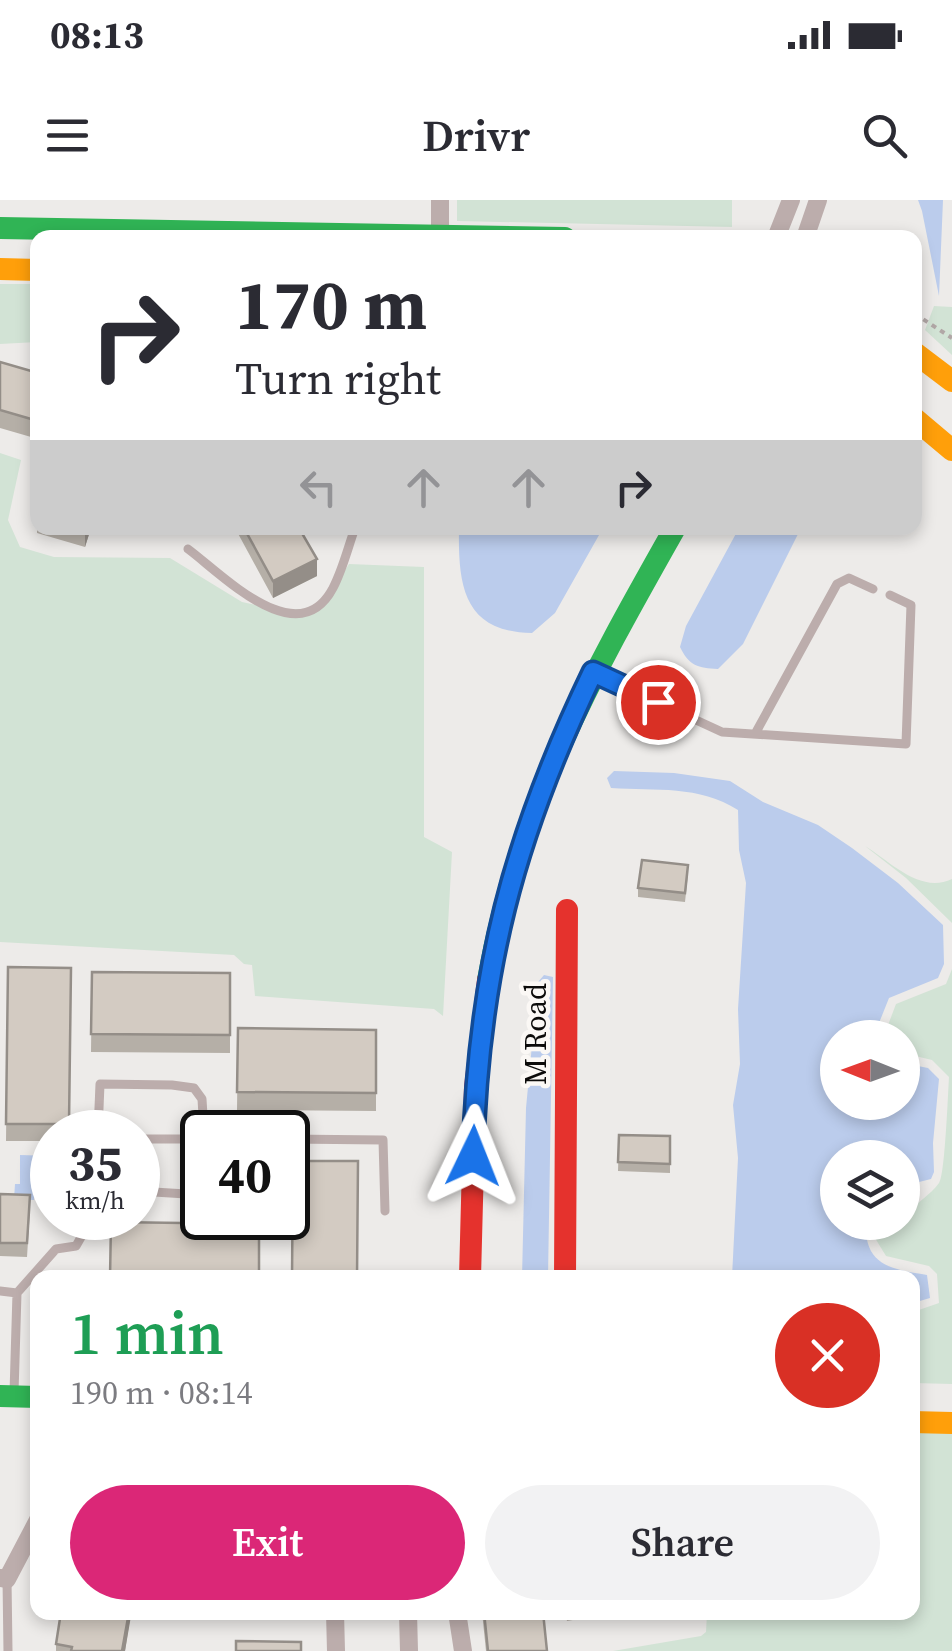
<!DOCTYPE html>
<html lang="en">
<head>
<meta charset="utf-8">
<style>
	body { margin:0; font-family:"Source Serif 4",serif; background:#f2f2f3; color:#2b2b33; height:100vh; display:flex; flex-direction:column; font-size:38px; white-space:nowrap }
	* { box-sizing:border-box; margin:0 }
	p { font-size:32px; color:#7c7c81 }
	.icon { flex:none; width:55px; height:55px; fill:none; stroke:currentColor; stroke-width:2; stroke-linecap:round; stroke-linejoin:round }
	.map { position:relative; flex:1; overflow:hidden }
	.sheet { position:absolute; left:30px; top:1070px; width:890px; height:350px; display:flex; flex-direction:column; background:#fff; border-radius:20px; box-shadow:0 5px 15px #0003 }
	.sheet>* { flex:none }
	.hud { position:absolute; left:30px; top:30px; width:892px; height:305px; border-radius:20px; box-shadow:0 5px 15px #0003; background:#fff; color:#2b2b33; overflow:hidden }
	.needle { width:65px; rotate:271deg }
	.controls { position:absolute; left:820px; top:820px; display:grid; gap:20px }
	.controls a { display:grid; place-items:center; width:100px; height:100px; border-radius:50%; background:#fff; box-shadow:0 5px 15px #0003; font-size:50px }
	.speed { position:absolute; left:30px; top:910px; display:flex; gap:20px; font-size:50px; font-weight:700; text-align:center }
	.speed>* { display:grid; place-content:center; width:130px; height:130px; border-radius:50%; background:#fff; box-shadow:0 5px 15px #0003; line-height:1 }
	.speed small { font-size:25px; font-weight:400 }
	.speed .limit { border:5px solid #111; border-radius:15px; background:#fff; color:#111 }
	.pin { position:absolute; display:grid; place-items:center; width:85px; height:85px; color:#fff; margin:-42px; border:5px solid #fff; border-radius:50%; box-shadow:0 2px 10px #0007 }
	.me { position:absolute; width:110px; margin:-55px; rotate:2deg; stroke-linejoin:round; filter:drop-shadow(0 0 8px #0008) }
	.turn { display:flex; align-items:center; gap:35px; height:210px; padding:0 40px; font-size:45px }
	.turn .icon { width:130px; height:130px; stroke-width:2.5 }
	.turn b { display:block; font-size:70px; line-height:85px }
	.lanes { display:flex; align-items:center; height:95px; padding:0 40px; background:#0003; justify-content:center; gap:50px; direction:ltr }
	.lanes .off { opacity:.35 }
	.round { display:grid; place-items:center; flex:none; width:105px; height:105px; border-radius:52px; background:#f2f2f3 }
	.overview { display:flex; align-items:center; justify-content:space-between; height:170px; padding:0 40px }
	h1 { font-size:60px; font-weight:600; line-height:75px; color:#1e9e55 }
	.button { display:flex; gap:20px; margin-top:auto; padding:20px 40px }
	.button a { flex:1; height:115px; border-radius:60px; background:#db2777; color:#fff; font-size:40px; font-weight:600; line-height:115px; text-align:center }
	.button a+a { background:#f2f2f3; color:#2b2b33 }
	.status { display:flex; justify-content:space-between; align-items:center; height:70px; padding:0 50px; background:#fff; direction:ltr }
	.status svg { height:28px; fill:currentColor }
	header { display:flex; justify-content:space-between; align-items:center; height:130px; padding:0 40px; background:#fff; font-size:45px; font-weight:600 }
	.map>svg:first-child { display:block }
</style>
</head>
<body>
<div class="status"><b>08:13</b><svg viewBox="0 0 49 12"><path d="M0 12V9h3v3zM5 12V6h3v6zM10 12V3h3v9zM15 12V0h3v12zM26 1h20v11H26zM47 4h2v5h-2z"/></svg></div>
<header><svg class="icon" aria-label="menu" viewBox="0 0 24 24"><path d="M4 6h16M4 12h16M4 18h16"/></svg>Drivr<svg class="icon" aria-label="search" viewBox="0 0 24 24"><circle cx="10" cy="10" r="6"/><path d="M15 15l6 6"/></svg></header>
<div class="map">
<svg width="952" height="1451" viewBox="0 0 952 1451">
	<rect width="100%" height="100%" fill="#edebe9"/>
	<path fill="#d2e3d5" d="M457,0H732V27L457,21Z
		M0,84H37V142L0,144Z
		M934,106L952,107V155L925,130Z
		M0,253L21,260L8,320L20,347L54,357L170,358L242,402L276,409H320L349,364L424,367V637L452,652L443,816L434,809L255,796L252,765L244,764L234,755L0,742Z
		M865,646C891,662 920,694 952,679V723L906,678Z
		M952,769V1184L913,1183V1112L939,1103L937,1074L929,1066L886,1056L875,1038L876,1030L890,1023L902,1022L903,1015C914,1006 931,994 939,983C945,976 948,893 949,877L932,860L903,853L902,838L887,837L885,833L896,804L946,784Z
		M913,1232L952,1233V1451H613L701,1436L706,1432L707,1413L912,1412Z"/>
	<path fill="#bbccec" d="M918,0H943L939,96L922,11Z
		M459,328H603L555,413L532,433C463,432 458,385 459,328Z
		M739,328H801L743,444L718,469C698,468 689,466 680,447L686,426Z
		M614,571L674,573L730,581L763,602L818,625L852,648L898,683L943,725L944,764L938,778L889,798L875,833L877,837L838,838V902H902L903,863L928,868L939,879L933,943L934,972L931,979L903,986L902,958H838V1022L866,1023C864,1066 892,1069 927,1075L930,1098L913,1103L912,1078L732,1077L738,958L733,905L740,864L738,809L746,683L739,650L738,610C699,585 656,591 611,588L607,578Z
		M544,775L553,777L548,1077L522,1078L526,908L538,782Z
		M20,955L52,956V971H35L39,986L34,991V1000L14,999L15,984H20Z"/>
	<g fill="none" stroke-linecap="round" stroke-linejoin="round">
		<path stroke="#b1a7a6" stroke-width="4" stroke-dasharray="5 5" stroke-linecap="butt" d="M915,114L952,138"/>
		<path stroke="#bcadac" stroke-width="9" d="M188,349C223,375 298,454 333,388C343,369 348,347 355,328
			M596,474L722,532L906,544L911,405L890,395
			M755,534L837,384L849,378L873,389
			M98,932L100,884L172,885L194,888L202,899L204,932
			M138,939H202
			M288,939L383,940L385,1011
			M138,991L202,995
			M0,1091L17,1093L14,1193
			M17,1093L56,1049L76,1046L92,1018
			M7,1379L8,1451"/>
		<path stroke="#bcadac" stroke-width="18" d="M440,35V0
			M776,38L791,0
			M805,38L818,0
			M0,1378L7,1379L38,1320
			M335,1412L336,1451
			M408,1412L409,1451
			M457,1412L463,1451"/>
		<path stroke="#30b455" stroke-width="22" d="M0,28L565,38
			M488,780C519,605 589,480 675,328
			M0,1196L38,1197"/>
		<path stroke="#ff9f0a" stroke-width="22" d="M0,69L38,70
			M915,153L952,181
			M915,219L952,250
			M912,1222L952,1223"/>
		<path stroke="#e5322d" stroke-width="22" d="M470,1078L475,887L488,780
			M565,1078L567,710"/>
	</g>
	<path fill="#b5afa7" d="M0,162L38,173V239L0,228Z
		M37,316L38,328H91L85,347L37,333Z
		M235,328H299L317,376L273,398Z
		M688,674L685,702L638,697V688Z
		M8,767L71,768L69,932H52V941H6Z
		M92,772L230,773V853L91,852Z
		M238,828L376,830V911L237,910Z
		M619,935L670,936V973L618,971Z
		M0,994L30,1009L27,1057L0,1056Z
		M131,1412L125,1451H56V1444Z
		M482,1412H543L547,1451H486Z
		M565,1412H618L567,1421Z"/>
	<path fill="#948e88" d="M86,328H91L85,347V330Z
		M317,359V376L273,398V381Z
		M129,1412H131V1416L125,1451H122Z"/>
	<path fill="#d3cbc2" stroke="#948e88" stroke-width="2.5" d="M0,162L38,173V221L0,210Z
		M244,328H299L317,359L273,381Z
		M642,660L688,665L685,693L638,688Z
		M8,767L71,768L69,924H6Z
		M92,772L230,773V835L91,834Z
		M238,828L376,830V893L237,892Z
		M619,935L670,936V964L618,962Z
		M293,961H358L357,1078H292Z
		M0,994L30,995L27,1043H0Z
		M111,1022L259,1024V1078H110Z
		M61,1412H129L122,1451H71L72,1447L56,1444Z
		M484,1412H543L547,1451H488Z
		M236,1441L301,1442V1451H236Z"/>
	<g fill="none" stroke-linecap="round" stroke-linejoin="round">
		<g stroke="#114b97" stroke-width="25">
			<path id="route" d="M473,956C478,773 513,638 593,472L658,502"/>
		</g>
		<use href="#route" stroke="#1a73e8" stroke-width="18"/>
	</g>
	<g text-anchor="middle" stroke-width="9" stroke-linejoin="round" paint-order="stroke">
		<g font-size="30" fill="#0c0b0a" stroke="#fbf8f5">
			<text transform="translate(536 834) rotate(-90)" y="10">M Road</text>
		</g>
	</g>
</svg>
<div class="controls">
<a><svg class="needle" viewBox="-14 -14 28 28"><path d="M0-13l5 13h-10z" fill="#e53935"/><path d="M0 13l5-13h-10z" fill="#7c7c81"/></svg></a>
<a><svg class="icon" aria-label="layers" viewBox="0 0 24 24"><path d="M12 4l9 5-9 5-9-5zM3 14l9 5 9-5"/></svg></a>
</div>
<div class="speed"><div>35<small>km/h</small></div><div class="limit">40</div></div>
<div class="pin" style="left:658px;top:502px;background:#d93025"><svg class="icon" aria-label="arrive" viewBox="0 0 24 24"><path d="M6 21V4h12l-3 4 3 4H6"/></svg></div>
<svg class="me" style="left:473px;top:956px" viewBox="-20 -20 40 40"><path d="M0-17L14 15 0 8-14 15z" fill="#1a73e8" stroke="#fff" stroke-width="4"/></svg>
<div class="hud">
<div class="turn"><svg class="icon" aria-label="right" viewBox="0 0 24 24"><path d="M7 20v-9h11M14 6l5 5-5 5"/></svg><div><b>170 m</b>Turn right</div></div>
<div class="lanes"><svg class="icon off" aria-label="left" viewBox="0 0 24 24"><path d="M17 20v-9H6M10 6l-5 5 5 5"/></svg><svg class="icon off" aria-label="ahead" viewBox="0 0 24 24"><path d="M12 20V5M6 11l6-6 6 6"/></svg><svg class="icon off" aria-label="ahead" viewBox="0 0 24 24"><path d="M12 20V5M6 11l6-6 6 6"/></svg><svg class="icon" aria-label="right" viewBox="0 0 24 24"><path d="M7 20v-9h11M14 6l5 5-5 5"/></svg></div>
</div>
<section class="sheet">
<div class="overview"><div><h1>1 min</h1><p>190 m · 08:14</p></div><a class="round" style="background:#d93025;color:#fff"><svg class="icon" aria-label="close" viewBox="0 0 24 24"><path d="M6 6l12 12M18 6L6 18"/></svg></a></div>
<div class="button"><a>Exit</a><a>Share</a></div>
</section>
</div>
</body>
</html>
